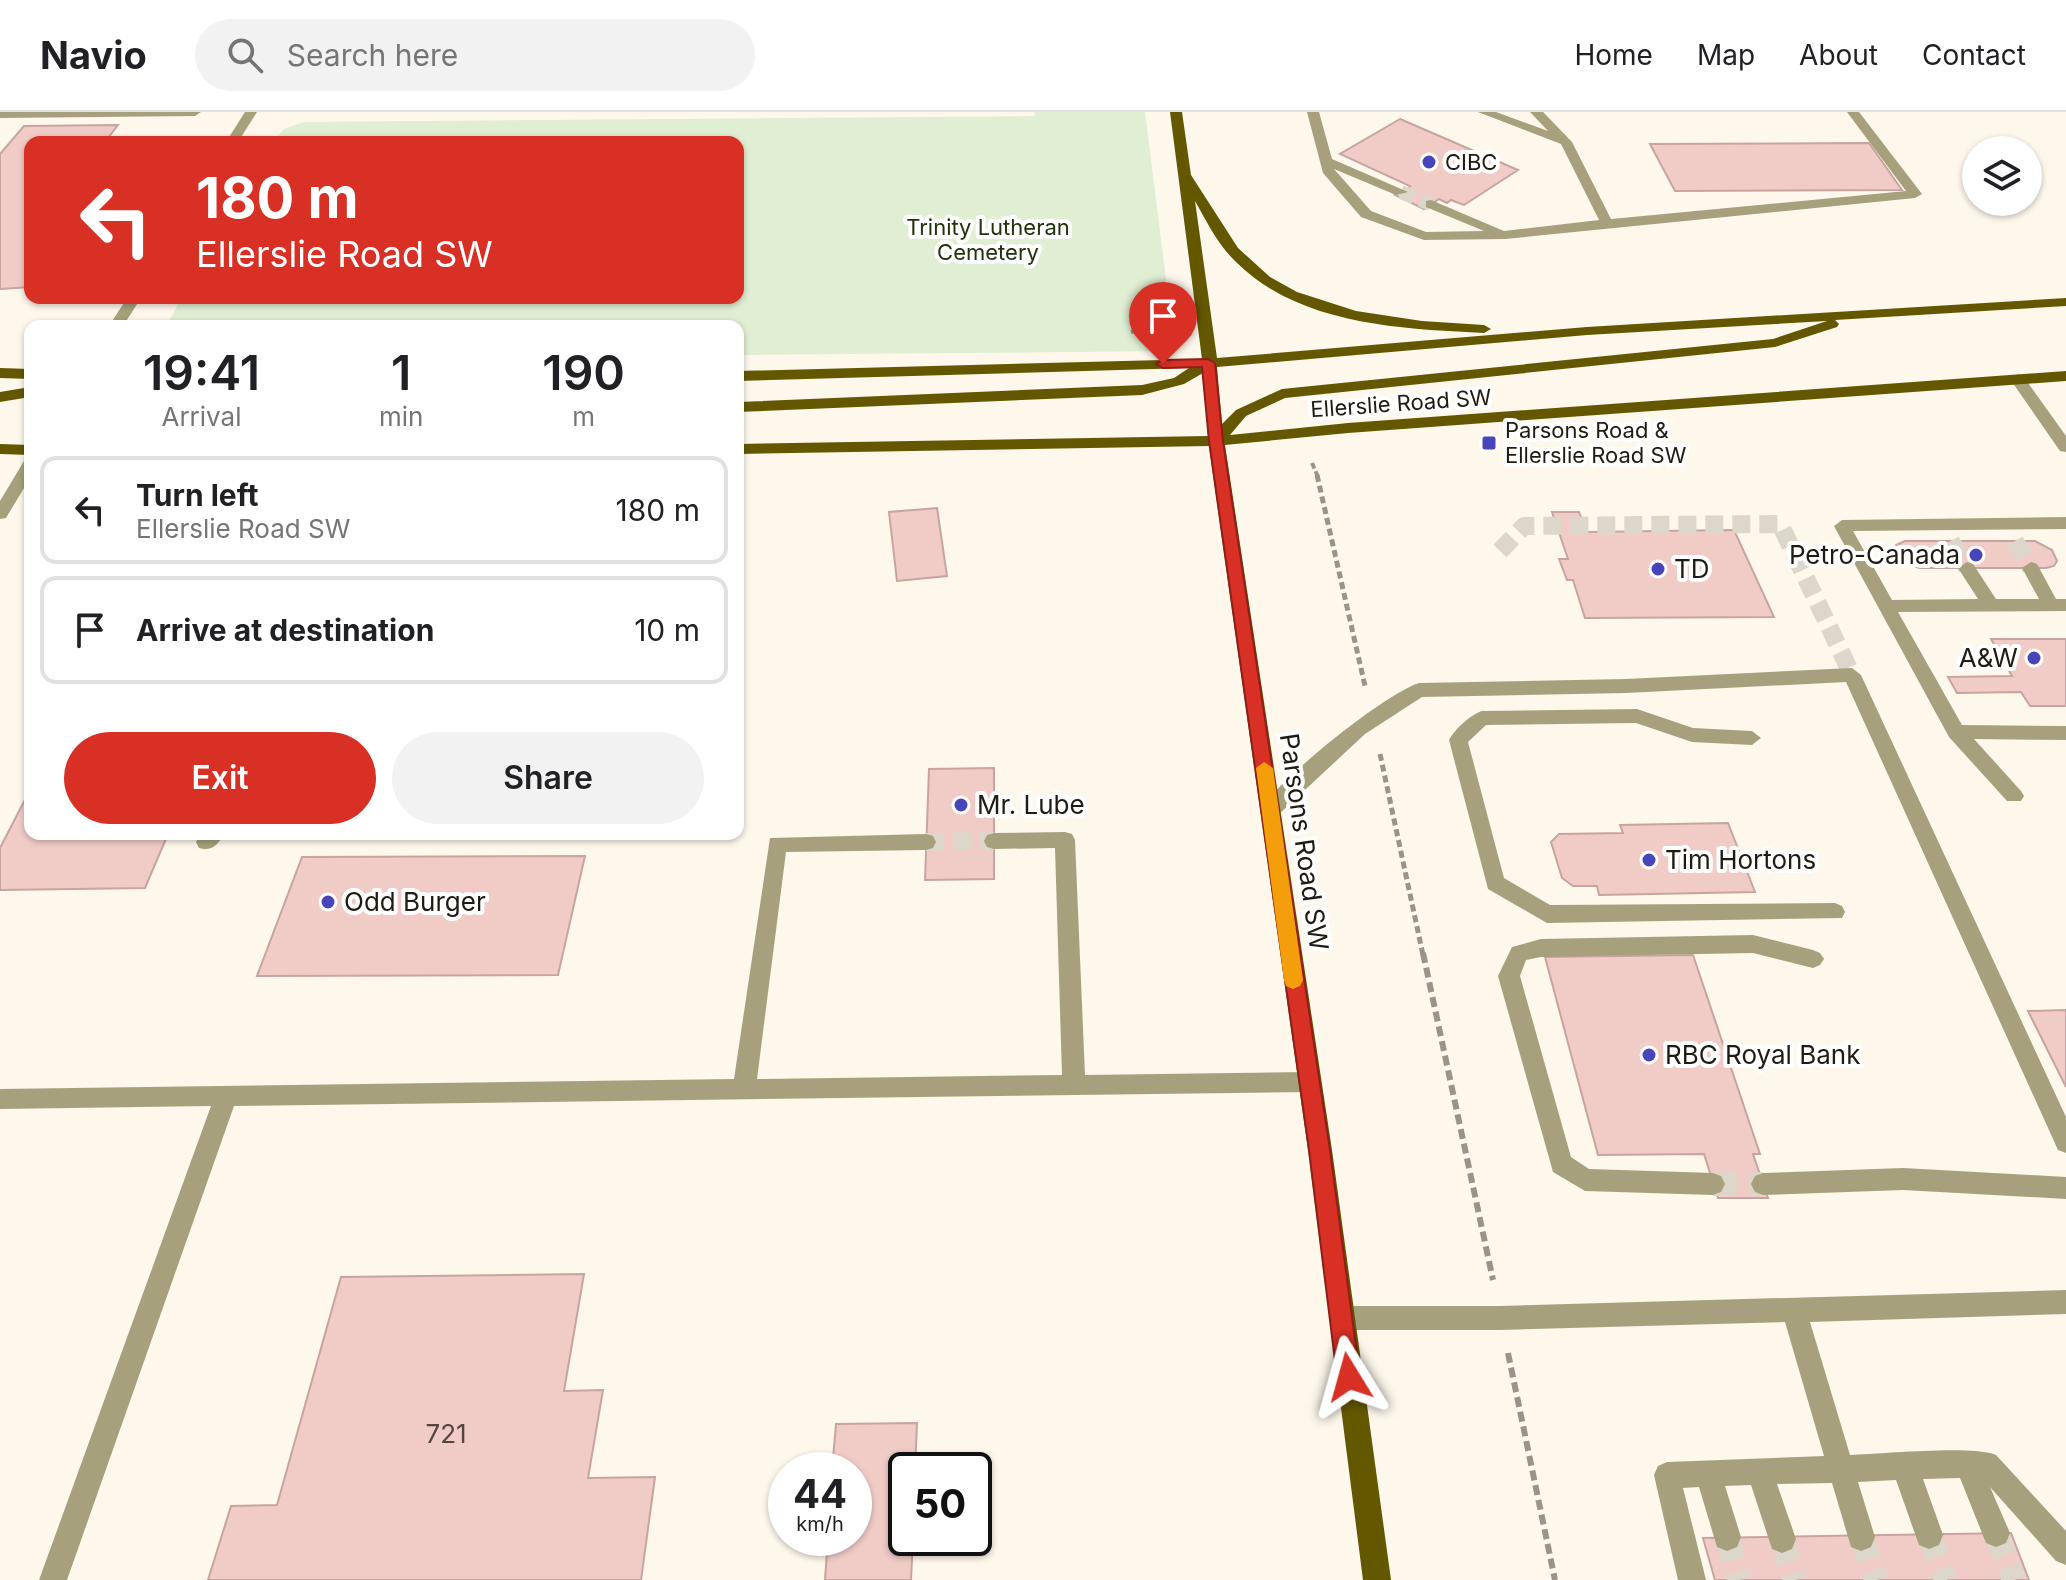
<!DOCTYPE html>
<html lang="en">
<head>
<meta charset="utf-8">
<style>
	body { margin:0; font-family:Inter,sans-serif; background:#f2f2f2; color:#202124; height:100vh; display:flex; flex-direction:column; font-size:30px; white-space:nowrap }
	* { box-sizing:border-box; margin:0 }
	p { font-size:26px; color:#757577 }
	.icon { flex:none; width:44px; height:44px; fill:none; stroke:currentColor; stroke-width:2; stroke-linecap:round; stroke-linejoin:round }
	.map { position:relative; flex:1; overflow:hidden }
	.drawer { position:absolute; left:24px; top:208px; width:720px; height:520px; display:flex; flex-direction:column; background:#fff; border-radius:16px; box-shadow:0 2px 6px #0004 }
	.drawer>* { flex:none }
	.top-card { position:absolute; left:24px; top:24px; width:720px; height:168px; border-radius:16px; box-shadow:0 2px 6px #0004; background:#d93025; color:#fff; overflow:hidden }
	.controls { position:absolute; left:1962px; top:24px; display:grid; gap:16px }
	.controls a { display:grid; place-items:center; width:80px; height:80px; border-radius:50%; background:#fff; box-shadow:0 2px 6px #0004; font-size:40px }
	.speed { position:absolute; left:768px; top:1340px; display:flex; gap:16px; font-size:40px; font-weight:700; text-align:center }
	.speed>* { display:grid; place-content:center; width:104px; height:104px; border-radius:50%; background:#fff; box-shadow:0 2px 6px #0004; line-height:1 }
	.speed small { font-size:20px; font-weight:400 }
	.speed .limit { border:4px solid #111; border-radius:12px; background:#fff; color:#111 }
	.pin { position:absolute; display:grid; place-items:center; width:68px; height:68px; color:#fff; margin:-82px -34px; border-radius:50% 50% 50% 0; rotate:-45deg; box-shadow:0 0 8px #0007 }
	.pin .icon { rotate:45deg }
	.me { position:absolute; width:88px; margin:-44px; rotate:352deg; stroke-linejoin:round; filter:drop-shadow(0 0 6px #0008) }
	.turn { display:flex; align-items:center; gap:28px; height:168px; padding:0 40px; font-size:36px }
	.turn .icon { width:104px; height:104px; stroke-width:2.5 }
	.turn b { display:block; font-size:56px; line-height:68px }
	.eta { display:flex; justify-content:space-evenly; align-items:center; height:136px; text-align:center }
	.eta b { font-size:48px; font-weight:600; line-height:56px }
	.button { display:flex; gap:16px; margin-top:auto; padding:16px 40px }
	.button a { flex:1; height:92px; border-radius:48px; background:#d93025; color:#fff; font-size:32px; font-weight:600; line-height:92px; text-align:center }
	.button a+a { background:#f2f2f2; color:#202124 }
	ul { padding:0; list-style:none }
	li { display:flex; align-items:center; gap:24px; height:108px; margin:0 16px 12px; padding:0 24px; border:4px solid #e0e0e0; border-radius:16px }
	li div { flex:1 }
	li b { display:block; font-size:30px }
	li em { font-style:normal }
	header { display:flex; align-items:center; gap:48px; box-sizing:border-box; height:112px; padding:0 40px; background:#fff; border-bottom:2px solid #e0e0e0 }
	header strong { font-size:38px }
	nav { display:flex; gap:44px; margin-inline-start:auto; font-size:28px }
	.search { width:560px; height:72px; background:#f2f2f2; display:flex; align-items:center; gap:20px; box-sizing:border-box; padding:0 28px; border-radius:44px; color:#757577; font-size:30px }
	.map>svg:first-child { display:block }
</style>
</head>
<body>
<header>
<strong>Navio</strong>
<div class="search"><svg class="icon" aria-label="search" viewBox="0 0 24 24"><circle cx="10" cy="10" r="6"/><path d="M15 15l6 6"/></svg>Search here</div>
<nav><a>Home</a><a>Map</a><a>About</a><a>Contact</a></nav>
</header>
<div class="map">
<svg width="2066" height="1468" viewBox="0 0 2066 1468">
	<rect width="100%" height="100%" fill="#fef7ec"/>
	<path fill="#e0eed3" d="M1035,0H1145L1175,239L738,243V214H166L182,186H738V30H273L284,17L304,10L1034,4Z"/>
	<path fill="#f1ccc7" stroke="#c8a4a0" stroke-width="2" d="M1400,7L1518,58L1464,93L1451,88L1447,91L1439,87L1424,97L1395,83L1410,74L1340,42Z
		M118,13L105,30H30V175L0,177V42L24,14Z
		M1869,31L1902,78L1675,79L1650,32Z
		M937,396L947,464L897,469L889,400Z
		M1552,400H1579L1587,420L1734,418L1774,505L1585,506L1573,468H1567L1559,447H1568Z
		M1905,429H2035L2052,438L2057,449L2054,454L2046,456H1920L1906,452L1895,441L1896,433Z
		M1991,527H2066V594H2030L2021,580L1957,581L1948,565L2012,564Z
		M994,656V767L925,768L929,657Z
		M30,678V722H168L145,776L0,778V736Z
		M1728,711L1755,780L1599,783L1597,774H1573L1562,766L1551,730L1559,722L1623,721L1620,713Z
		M585,744L558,863L257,864L302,745Z
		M1693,843L1760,1042H1753L1768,1086H1718L1704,1042L1598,1043L1545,845Z
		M2066,898V975L2028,899Z
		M584,1162L564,1279L603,1278L588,1366L655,1365L641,1468H208L231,1394L277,1393L341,1165Z
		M917,1311L915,1358H906V1426H913L911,1468H825L828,1426H854V1358H832L836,1312Z
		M2011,1421L2029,1468H1715L1703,1426Z"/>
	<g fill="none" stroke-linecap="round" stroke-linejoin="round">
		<path stroke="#ddd6cb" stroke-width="14" stroke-dasharray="14 7" stroke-linecap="butt" d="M1401,80L1431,92"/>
		<path stroke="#ddd6cb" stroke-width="18" stroke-dasharray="18 9" stroke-linecap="butt" d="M1951,429L1967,456
			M2015,429L2031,456
			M1500,439L1524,414L1780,412L1852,563
			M926,730L994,729"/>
		<path stroke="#ddd6cb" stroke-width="24" stroke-dasharray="24 12" stroke-linecap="butt" d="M1713,1072H1763
			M1996,1421L2014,1468
			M1929,1423L1946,1468
			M1727,1425L1739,1468
			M1861,1425L1876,1468
			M1782,1427L1795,1468"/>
		<path stroke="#999388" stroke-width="4" stroke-dasharray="6 3" stroke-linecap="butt" d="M1131,220L1144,217L1156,219
			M1312,351L1318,365"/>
		<path stroke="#999388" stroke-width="5" stroke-dasharray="7 4" stroke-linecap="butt" d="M1317,363L1365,574
			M1380,642L1423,843"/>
		<path stroke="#999388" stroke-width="6" stroke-dasharray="10 5" stroke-linecap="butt" d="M1423,841L1493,1168
			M1508,1241L1555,1468"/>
		<path fill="#a6a17c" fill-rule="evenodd" d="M0,0H201L195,4L0,6Z
			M245,0H257L238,30H226Z
			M1307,0H1319L1332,47L1408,80L1396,83L1334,57L1371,99L1426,120L1484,119L1426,95V89L1431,88L1504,119L1599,108L1561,32L1478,0H1496L1548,19L1530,0H1543L1572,30L1611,107L1906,79L1847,0H1859L1922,82L1915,86L1505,127L1424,128L1361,105L1323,61Z
			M127,186H141L123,214H109Z
			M2018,262L2023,264L2066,324V340L2060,339L2010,267Z
			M30,348V366L6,406L0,407V389L24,349Z
			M2066,405V417L1853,419L1892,488L1978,487L1958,456L1967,450L1973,452L1996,487H2039L2022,456L2031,450L2037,452L2056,487H2066V499L1898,500L1962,613L2066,614V628L1974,627L2021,679L2024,684L2021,689H2007L1949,625L1834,414L1842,408Z
			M1852,556L1861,563L2066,1005V1041L2058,1038L1846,570L1626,581L1422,585L1365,622L1278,703H1264L1261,698C1277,668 1386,581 1419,571L1626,567Z
			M1637,597L1693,616L1752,619L1761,626L1752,633L1692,630L1636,611L1486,613L1468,630L1504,766L1550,793L1835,791L1842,794L1845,800L1842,806L1547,811L1488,777L1449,628C1455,617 1470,603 1482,599Z
			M1065,720L1072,722L1075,728L1085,963L1309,960L1317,963L1320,970L1317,977L1309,980L234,994L67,1468H39L211,994L0,997V977L734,967L770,726L926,722L933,724L936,730L933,736L926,738L786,740L757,967L1062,963L1055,736L994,737L987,735L984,729L987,723L994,721Z
			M201,722H224C218,733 211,740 199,736L196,730Z
			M1753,823L1813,838L1820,841L1824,847L1820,853L1813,856L1753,841L1541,845L1526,848L1520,864L1571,1045L1589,1057L1713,1061L1721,1064L1725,1072L1721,1080L1713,1083L1585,1079L1553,1060L1498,864L1512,835L1541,827Z
			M1903,1056L2066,1065V1087L1903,1078L1763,1083L1755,1080L1751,1072L1755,1064L1763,1061Z
			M2066,1178V1202L1810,1210L1850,1343C1881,1342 1973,1333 1996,1343L2066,1419V1453L2056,1449L1990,1375L2010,1421L2006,1431L1996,1435L1986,1431L1960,1366L1923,1367L1943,1423L1939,1433L1929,1437L1919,1433L1896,1368L1858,1370L1875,1425L1871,1435L1861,1439L1851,1435L1832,1371L1777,1372L1796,1427L1792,1437L1782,1441L1772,1437L1751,1373L1725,1374L1741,1425L1737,1435L1727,1439L1717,1435L1699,1375L1683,1376L1706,1468H1678L1654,1363L1658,1354L1667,1350L1824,1344L1785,1210L1500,1218H1341L1332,1215L1329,1206L1332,1197L1341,1194H1500Z"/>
		<path fill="#635800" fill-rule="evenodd" d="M1170,0H1182L1191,63L1238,136L1270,165L1297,180L1356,199L1422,209L1484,213L1491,217L1484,221C1401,217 1299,213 1236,150C1218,133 1207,110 1195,89L1217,246L1587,215L2066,186V194L1835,208L1839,212L1837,215L1775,235L1285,286L1246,304L1230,323L1348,311L2066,259V269L1348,321L1225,333L1332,1038L1391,1468H1363L1308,1038L1209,334L738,342V332L1208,324L1203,261L1184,272L1142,283L738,300V290L1142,273L1174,266L1189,256L738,269V259L1202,247ZM1827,209L1773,227L1282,277L1236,298L1222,312L1217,255L1587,223Z
			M0,256L30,257V267L0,266Z
			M30,275V285L0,290V280Z
			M0,332L30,333V343L0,342Z"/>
	</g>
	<path fill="#d93025" stroke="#8d1f18" stroke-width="2" d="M1208,247L1215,251L1223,329L1330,1038L1360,1265L1357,1273L1349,1276L1341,1273L1337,1265L1309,1038L1209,329L1202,255L1163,256L1156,252L1163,248Z"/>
	<path fill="#f59e0b" d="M1264,650L1273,656L1303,868L1300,874L1293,877L1286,874L1284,868L1256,656Z"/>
	<g fill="#4845bb" stroke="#fff" stroke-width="3">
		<circle cx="1429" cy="50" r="8"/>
		<rect x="1481" y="323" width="16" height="16" rx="4"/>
		<circle cx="1976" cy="443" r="8"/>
		<circle cx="1658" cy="457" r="8"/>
		<circle cx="2034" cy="546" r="8"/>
		<circle cx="961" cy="693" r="8"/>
		<circle cx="1649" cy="748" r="8"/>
		<circle cx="328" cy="790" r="8"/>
		<circle cx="1649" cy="943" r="8"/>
	</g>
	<g text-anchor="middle" stroke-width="8" stroke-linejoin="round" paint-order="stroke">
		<g font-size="22" fill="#201a10" stroke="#fff" text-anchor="start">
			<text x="1445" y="58">CIBC</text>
			<text x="1505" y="326">Parsons Road &amp;<tspan x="1505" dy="25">Ellerslie Road SW</tspan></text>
		</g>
		<g font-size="22" fill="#20320a" stroke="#fff">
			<text x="988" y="123">Trinity Lutheran<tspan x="988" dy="25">Cemetery</tspan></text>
		</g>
		<g font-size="22" fill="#201a10" stroke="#fff">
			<text transform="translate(1401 291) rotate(-4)" y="8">Ellerslie Road SW</text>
		</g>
		<g font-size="26" fill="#201a10" stroke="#fff" text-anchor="start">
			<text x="1960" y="452" text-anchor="end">Petro-Canada</text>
			<text x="1674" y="466">TD</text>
			<text x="2018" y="555" text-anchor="end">A&amp;W</text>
			<text x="977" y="702">Mr. Lube</text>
			<text x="1665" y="757">Tim Hortons</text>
			<text x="344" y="799">Odd Burger</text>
			<text x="1665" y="952">RBC Royal Bank</text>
		</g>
		<g font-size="26" fill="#201a10" stroke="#fff">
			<text transform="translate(1304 730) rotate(82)" y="9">Parsons Road SW</text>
		</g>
		<g font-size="26" fill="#54463e">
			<text x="446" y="1331">721</text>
		</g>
	</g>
</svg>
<div class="controls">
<a><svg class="icon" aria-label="layers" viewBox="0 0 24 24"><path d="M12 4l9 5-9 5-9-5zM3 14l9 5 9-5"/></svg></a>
</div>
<div class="speed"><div>44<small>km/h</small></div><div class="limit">50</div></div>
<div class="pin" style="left:1163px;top:252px;background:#d93025"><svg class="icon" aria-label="arrive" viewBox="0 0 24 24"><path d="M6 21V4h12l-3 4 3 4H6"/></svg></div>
<svg class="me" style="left:1349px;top:1265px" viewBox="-20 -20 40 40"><path d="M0-17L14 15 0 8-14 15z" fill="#d93025" stroke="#fff" stroke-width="4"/></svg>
<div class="top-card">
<div class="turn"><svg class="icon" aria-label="left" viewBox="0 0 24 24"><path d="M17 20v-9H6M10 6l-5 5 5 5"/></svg><div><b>180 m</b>Ellerslie Road SW</div></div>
</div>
<section class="drawer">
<div class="eta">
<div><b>19:41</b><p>Arrival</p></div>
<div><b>1</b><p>min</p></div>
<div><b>190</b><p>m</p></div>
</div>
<ul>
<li><svg class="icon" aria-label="left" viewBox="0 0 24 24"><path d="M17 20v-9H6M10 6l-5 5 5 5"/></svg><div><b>Turn left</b><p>Ellerslie Road SW</p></div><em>180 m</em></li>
<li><svg class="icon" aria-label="arrive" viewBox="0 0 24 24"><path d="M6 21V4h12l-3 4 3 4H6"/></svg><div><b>Arrive at destination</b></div><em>10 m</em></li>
</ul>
<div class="button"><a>Exit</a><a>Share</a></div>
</section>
</div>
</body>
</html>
